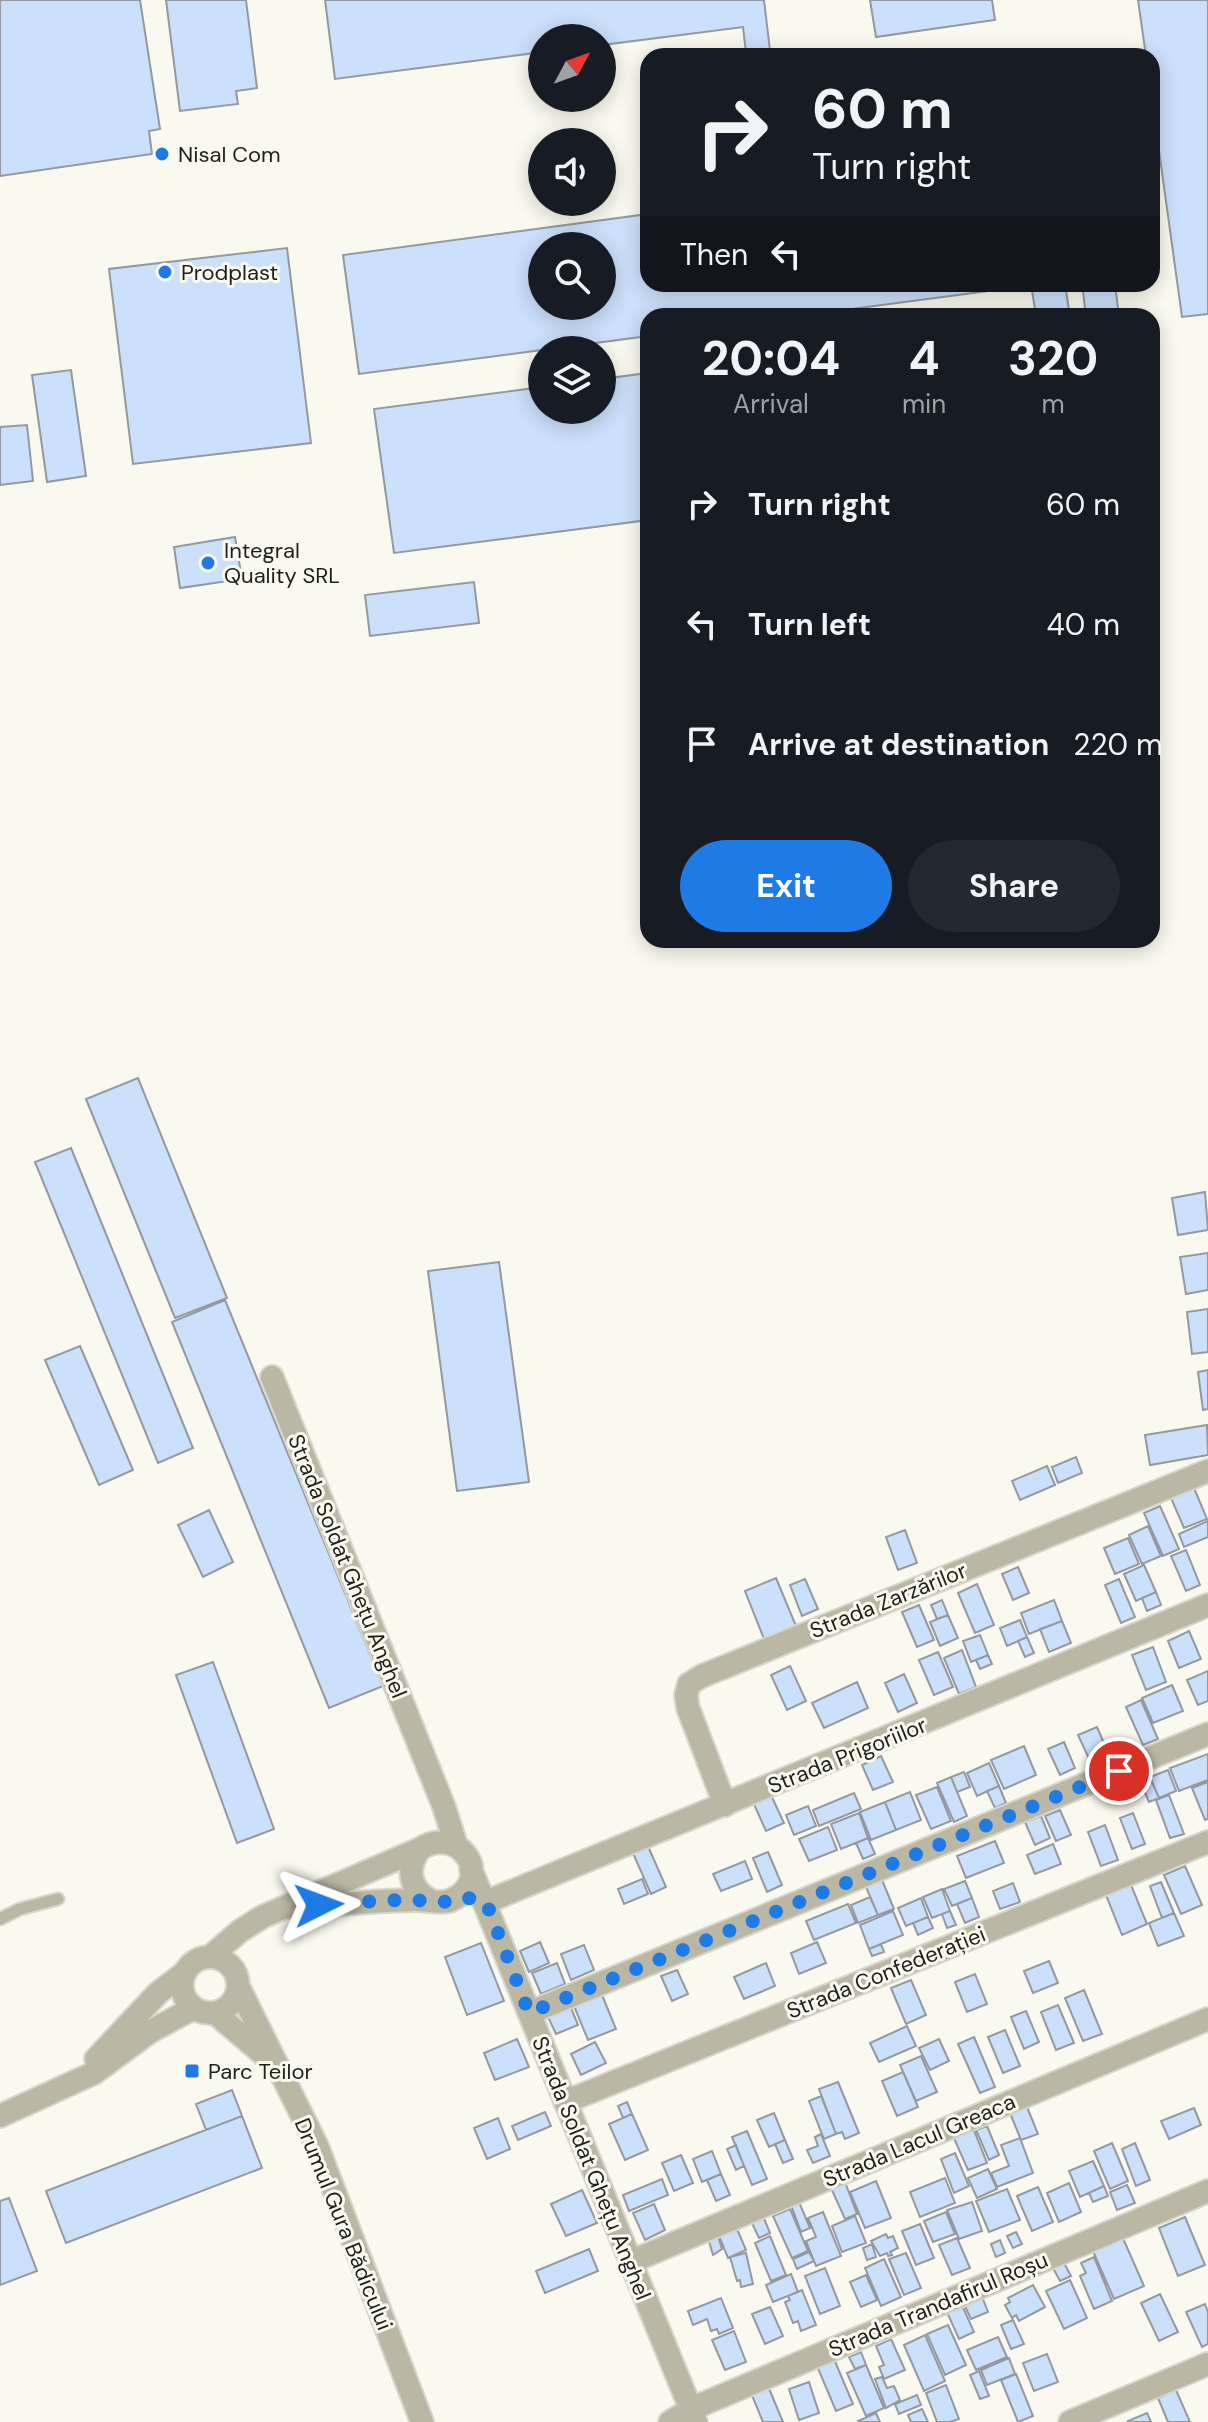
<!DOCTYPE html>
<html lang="en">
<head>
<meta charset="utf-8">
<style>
	body { margin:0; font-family:"DM Sans",sans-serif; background:#242831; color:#f1f3f6; height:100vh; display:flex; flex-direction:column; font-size:30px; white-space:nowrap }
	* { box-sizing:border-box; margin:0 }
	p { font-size:26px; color:#9ea1a6 }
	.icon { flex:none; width:44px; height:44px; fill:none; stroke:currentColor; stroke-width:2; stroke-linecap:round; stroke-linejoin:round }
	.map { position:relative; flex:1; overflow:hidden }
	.panel { position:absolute; left:640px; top:308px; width:520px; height:640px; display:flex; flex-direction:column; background:#171b24; border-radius:24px; box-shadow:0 4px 20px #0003 }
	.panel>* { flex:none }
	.top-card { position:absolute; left:640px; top:48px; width:520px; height:244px; border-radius:24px; box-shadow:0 4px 20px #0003; background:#171b24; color:#f1f3f6; overflow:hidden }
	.needle { width:52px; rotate:49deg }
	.buttons { position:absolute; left:528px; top:24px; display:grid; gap:16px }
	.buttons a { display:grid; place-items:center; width:88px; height:88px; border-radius:50%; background:#171b24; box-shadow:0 4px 20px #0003; font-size:40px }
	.pin { position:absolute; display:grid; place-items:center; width:68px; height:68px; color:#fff; margin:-34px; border:4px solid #fff; border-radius:50%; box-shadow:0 2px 8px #0007 }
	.me { position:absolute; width:88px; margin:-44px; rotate:87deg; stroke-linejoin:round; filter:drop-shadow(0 0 6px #0008) }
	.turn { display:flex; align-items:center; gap:28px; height:168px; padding:0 40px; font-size:36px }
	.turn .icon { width:104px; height:104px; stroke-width:2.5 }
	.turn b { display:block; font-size:56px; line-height:68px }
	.then { display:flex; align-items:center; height:76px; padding:0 40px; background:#0003; gap:16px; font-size:30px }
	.eta { display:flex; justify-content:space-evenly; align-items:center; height:136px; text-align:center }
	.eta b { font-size:48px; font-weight:700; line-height:56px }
	.button { display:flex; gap:16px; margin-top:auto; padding:16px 40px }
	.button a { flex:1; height:92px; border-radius:48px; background:#1e7be5; color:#fff; font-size:32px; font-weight:700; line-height:92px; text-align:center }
	.button a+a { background:#242831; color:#f1f3f6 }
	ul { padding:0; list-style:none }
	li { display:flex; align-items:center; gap:24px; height:120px; padding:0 40px }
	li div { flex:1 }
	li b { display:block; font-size:30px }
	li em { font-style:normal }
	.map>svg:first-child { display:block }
</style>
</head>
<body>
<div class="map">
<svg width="1208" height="2422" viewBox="0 0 1208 2422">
	<rect width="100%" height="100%" fill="#faf9ef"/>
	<path fill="#cbe0fb" stroke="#9499a0" stroke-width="2" fill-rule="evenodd" d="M0,0H140L160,129L149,131L152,154L0,176Z
		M166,0H246L257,88L236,91L238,104L180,111Z
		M325,0H764L770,51L746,53L743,27L602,45V38H542V52L335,79Z
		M870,0H992L995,20L876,37Z
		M1138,0H1208V314L1182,317L1152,100V56H1146Z
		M648,214V284H988L989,291L798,316H648V336L359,374L343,255ZM542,246H602V306H542Z
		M287,248L311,443L133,464L109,269Z
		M1031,284H1065L1070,316H1036Z
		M1082,284H1115L1119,316H1086Z
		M71,370L86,476L47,482L32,375Z
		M648,373V520L394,553L374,409L542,387V410H602V379Z
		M27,425L33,481L0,485V427Z
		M235,537L242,579L180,588L174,547Z
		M474,582L479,623L370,636L365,595Z
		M138,1078L227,1298L175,1318L86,1099Z
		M71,1148L193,1448L158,1463L35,1162Z
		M1205,1192L1208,1230L1178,1235L1172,1198Z
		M1208,1253V1290L1186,1294L1180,1257Z
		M499,1262L529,1482L457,1491L428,1271Z
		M225,1300L383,1686L329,1708L172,1322Z
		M1208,1309V1352L1192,1354L1187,1312Z
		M80,1346L133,1470L99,1485L45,1360Z
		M1208,1370V1409L1203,1410L1198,1372Z
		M1207,1425L1208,1455L1150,1465L1145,1435Z
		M1076,1457L1082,1473L1058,1483L1052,1467Z
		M1047,1466L1055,1485L1020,1500L1012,1481Z
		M1194,1488L1207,1519L1184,1528L1171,1498Z
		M1160,1506L1179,1549L1163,1556L1144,1513Z
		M209,1510L233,1562L203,1577L178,1525Z
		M1208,1521V1537L1184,1547L1179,1534Z
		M1148,1526L1161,1556L1142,1564L1129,1535Z
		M905,1530L917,1563L898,1570L886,1537Z
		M1128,1538L1139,1564L1115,1574L1104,1548Z
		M1186,1550L1200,1585L1186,1591L1171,1556Z
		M1144,1565L1156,1592L1136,1601L1124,1574Z
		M1018,1567L1029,1593L1013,1600L1002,1574Z
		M776,1578L796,1626L764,1639L745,1591Z
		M805,1579L818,1609L802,1616L790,1585Z
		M1119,1579L1135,1617L1121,1623L1105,1585Z
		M977,1584L994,1625L975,1633L958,1593Z
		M1156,1592L1161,1605L1147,1611L1142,1598Z
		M942,1600L948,1615L937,1619L931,1605Z
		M1054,1600L1062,1621L1029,1634L1021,1613Z
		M919,1605L934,1640L917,1647L902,1612Z
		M948,1615L958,1638L940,1646L930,1622Z
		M1020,1620L1027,1637L1007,1646L1000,1628Z
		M1062,1621L1071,1643L1049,1652L1040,1629Z
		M1189,1631L1201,1659L1179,1668L1168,1641Z
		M980,1635L988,1655L971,1662L963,1641Z
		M1027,1637L1034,1653L1025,1657L1018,1641Z
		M1153,1647L1166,1682L1146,1690L1132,1655Z
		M962,1650L976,1687L959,1694L944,1658Z
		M938,1652L953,1687L934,1695L919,1660Z
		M988,1655L992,1664L980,1669L976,1660Z
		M213,1662L274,1829L237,1843L176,1675Z
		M790,1666L806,1701L787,1710L771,1675Z
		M1208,1671V1701L1198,1705L1187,1680Z
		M904,1674L917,1703L898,1712L885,1683Z
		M857,1682L868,1708L824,1728L812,1703Z
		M1172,1685L1183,1711L1153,1723L1142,1698Z
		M1141,1700L1158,1739L1143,1745L1126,1707Z
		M1097,1727L1110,1757L1092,1765L1078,1735Z
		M1064,1742L1075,1768L1060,1775L1048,1749Z
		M1024,1746L1036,1775L1004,1789L991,1760Z
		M1208,1754V1780L1179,1791L1170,1768Z
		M881,1756L893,1782L873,1790L862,1765Z
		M989,1763L999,1786L977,1796L967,1773Z
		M1168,1770L1176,1791L1159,1798L1150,1777Z
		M964,1772L970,1787L957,1792L951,1777Z
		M951,1777L967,1816L954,1822L937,1783Z
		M1152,1782L1159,1798L1149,1802L1142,1786Z
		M1208,1782V1819L1205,1820L1192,1788Z
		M999,1786L1006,1803L995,1808L987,1791Z
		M937,1787L951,1821L931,1829L916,1795Z
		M910,1792L921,1820L896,1830L885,1802Z
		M854,1793L861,1809L819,1826L813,1810Z
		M771,1795L784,1823L766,1831L753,1802Z
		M1169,1795L1184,1834L1170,1838L1156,1800Z
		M885,1802L896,1830L871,1840L860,1812Z
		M808,1806L816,1826L794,1835L786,1815Z
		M1060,1810L1071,1835L1056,1841L1045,1816Z
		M859,1813L868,1838L841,1849L831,1824Z
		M1133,1813L1145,1844L1132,1849L1120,1818Z
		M1041,1816L1050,1838L1035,1845L1025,1822Z
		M1105,1825L1118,1860L1101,1866L1088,1832Z
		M828,1827L837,1850L809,1861L799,1839Z
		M868,1838L875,1854L863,1859L856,1843Z
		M995,1841L1004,1863L966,1878L957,1856Z
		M647,1844L666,1887L651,1894L632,1851Z
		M1053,1844L1061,1864L1035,1874L1027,1855Z
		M768,1852L782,1885L767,1892L753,1858Z
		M745,1861L752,1879L721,1891L713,1874Z
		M1185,1866L1202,1905L1181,1914L1164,1875Z
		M642,1879L648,1894L624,1904L618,1889Z
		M882,1880L894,1909L878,1915L866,1887Z
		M965,1881L972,1898L952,1906L944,1889Z
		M1161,1882L1174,1913L1162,1918L1150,1886Z
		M1013,1883L1020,1902L1000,1909L993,1891Z
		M1131,1885L1147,1924L1122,1935L1106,1895Z
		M942,1889L950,1911L932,1918L923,1897Z
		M870,1897L878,1915L858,1923L851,1905Z
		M921,1898L928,1917L906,1926L898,1908Z
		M972,1898L979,1917L965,1923L957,1904Z
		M848,1904L856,1923L814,1940L806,1921Z
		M893,1911L903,1935L869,1949L860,1925Z
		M950,1911L956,1925L947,1928L942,1914Z
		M1174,1913L1184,1936L1158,1946L1149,1923Z
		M928,1917L933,1928L918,1935L913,1923Z
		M540,1942L549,1963L529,1972L520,1951Z
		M817,1942L826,1963L799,1974L791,1953Z
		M481,1943L504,2001L467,2015L445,1957Z
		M881,1944L884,1952L872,1956L869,1949Z
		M584,1945L594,1970L571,1980L561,1954Z
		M1049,1961L1058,1983L1033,1993L1024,1971Z
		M557,1963L565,1984L541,1994L532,1973Z
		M766,1963L775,1986L744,1999L734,1977Z
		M677,1970L688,1994L672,2001L661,1976Z
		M975,1974L987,2004L967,2012L955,1982Z
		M911,1980L926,2015L906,2024L891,1988Z
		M1084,1990L1102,2034L1083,2041L1065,1998Z
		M602,1995L616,2029L588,2040L574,2006Z
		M1058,2005L1074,2043L1056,2050L1041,2012Z
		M571,2008L578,2025L556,2034L548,2017Z
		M1026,2011L1039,2042L1024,2049L1011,2017Z
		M907,2026L916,2046L879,2062L870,2043Z
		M1005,2030L1020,2066L1003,2073L988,2037Z
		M974,2037L995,2087L980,2093L958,2044Z
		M517,2039L529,2067L495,2080L484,2053Z
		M939,2039L949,2061L930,2070L919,2048Z
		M595,2042L606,2063L581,2075L571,2054Z
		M921,2056L937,2092L916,2101L900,2065Z
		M903,2072L918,2107L897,2116L882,2081Z
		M838,2082L859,2133L845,2139L842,2132L836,2134L819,2089Z
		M232,2090L242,2116L206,2130L196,2104Z
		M821,2096L836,2134L824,2139L809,2101Z
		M627,2102L632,2114L623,2118L618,2106Z
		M1027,2107L1038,2134L1021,2140L1010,2113Z
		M1194,2108L1201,2125L1169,2139L1161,2121Z
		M545,2112L551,2126L518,2140L512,2126Z
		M774,2113L785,2140L769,2147L757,2120Z
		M632,2114L648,2150L625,2160L609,2124Z
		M242,2116L262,2168L66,2243L46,2191Z
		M498,2118L510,2149L487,2159L474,2128Z
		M987,2126L999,2155L989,2160L976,2130Z
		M973,2128L987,2163L968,2170L953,2136Z
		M747,2131L767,2179L752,2185L732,2137Z
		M821,2134L830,2156L813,2163L807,2150L818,2146L815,2137Z
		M1020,2138L1033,2173L997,2187L991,2173L1009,2166L1001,2145Z
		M785,2140L793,2159L783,2163L775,2144Z
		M1112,2143L1128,2181L1110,2189L1094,2151Z
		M1135,2143L1150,2180L1136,2186L1122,2149Z
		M736,2145L744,2166L736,2170L727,2149Z
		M712,2151L721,2174L702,2182L693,2159Z
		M955,2153L969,2186L954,2193L941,2159Z
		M681,2155L693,2183L674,2191L662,2163Z
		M1093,2161L1104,2186L1080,2197L1069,2171Z
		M988,2169L997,2189L977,2198L968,2178Z
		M721,2174L730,2195L716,2201L707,2180Z
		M945,2178L955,2203L920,2217L910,2192Z
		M662,2179L668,2195L629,2211L623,2195Z
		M876,2181L891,2218L865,2228L850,2192Z
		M845,2182L857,2214L845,2219L831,2188Z
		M1069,2183L1081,2212L1059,2222L1047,2193Z
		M1127,2185L1135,2203L1117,2210L1110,2192Z
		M1104,2186L1108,2196L1093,2202L1089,2193Z
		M1038,2187L1053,2222L1032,2231L1017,2196Z
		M1007,2189L1020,2220L989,2232L976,2201Z
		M582,2190L597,2223L566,2236L551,2204Z
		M9,2198L37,2271L0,2285V2201Z
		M799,2202L810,2228L801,2232L791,2205Z
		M972,2202L982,2231L959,2239L947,2210Z
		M654,2204L665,2230L645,2240L633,2213Z
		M790,2209L808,2251L792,2258L773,2216Z
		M823,2212L841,2256L816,2266L806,2241L816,2237L808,2218Z
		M946,2212L955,2234L933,2242L924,2221Z
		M763,2216L770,2233L759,2238L751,2221Z
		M855,2216L866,2243L842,2252L832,2226Z
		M1185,2217L1205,2265L1178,2276L1159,2228Z
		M920,2224L934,2258L916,2265L902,2231Z
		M737,2229L746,2250L728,2258L719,2236Z
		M1016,2232L1022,2244L1013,2248L1007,2236Z
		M886,2234L888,2238L893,2236L898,2248L890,2252L892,2255L888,2256L887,2253L880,2256L871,2241Z
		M718,2236L722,2249L713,2255L708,2238Z
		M770,2236L786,2275L771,2281L755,2243Z
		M1122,2236L1144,2286L1114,2299L1092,2249Z
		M957,2238L970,2268L952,2275L939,2245Z
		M1000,2240L1005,2253L996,2257L991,2244Z
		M872,2244L876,2257L867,2260L863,2248Z
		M589,2249L598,2271L545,2293L536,2271Z
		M809,2252L814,2261L797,2269L793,2259Z
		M746,2253L753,2284L741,2287L740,2280L737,2281L730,2257Z
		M906,2253L921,2288L904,2295L889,2259Z
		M1094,2257L1112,2301L1094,2309L1080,2276L1086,2273L1081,2263Z
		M884,2259L901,2297L881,2306L865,2268Z
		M1064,2263L1071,2276L1060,2281L1053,2268Z
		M825,2268L840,2306L820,2314L805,2276Z
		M791,2274L798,2292L773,2302L766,2285Z
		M866,2275L877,2300L861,2307L850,2282Z
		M1070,2280L1087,2318L1064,2329L1046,2291Z
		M1033,2285L1045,2307L1019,2321L1016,2315L1012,2318L1005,2305L1010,2302L1008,2298Z
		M802,2290L816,2325L801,2331L798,2321L793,2323L785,2302L790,2300L788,2296Z
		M981,2294L988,2312L971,2319L963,2302Z
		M1160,2294L1178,2332L1159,2341L1141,2303Z
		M721,2298L733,2328L719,2334L717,2329L711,2331L707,2319L693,2325L688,2311Z
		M961,2303L974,2332L959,2339L946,2310Z
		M1205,2304L1208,2312V2344L1202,2347L1186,2312Z
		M770,2307L783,2336L765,2344L752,2314Z
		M1013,2320L1024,2344L1011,2349L1001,2325Z
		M948,2325L966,2365L945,2375L927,2334Z
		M734,2331L746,2362L725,2370L712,2340Z
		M925,2335L945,2381L924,2391L904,2345Z
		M998,2337L1007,2357L976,2370L967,2350Z
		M891,2339L905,2370L884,2379L879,2367L884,2365L876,2346Z
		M861,2352L866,2365L855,2369L849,2357Z
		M1047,2354L1058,2382L1034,2391L1023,2363Z
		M1009,2358L1015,2374L987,2385L981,2370Z
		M834,2359L853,2404L836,2411L817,2366Z
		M866,2365L884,2408L866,2416L847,2373Z
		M979,2371L989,2396L980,2399L970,2375Z
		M1016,2374L1033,2416L1018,2422L1001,2380Z
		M882,2377L887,2388L894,2386L900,2400L886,2408L875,2379Z
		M809,2382L819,2413L799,2420L789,2389Z
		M946,2385L959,2419L950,2422H937L926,2393Z
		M768,2386L783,2422H763L751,2393Z
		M1176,2390L1190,2422H1168L1158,2398Z
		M917,2395L921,2405L899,2414L895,2404Z
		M922,2409L928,2422H911L908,2415Z
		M876,2413L880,2422H859L858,2421Z
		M1147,2413L1151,2422H1129L1128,2421Z"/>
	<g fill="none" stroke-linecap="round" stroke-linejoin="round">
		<g stroke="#d7d6cd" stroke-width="15">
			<path id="service" d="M0,1919L20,1909L58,1899"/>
		</g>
		<g stroke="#d7d6cd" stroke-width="26">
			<path id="minor" d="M272,1377L444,1807L456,1845
				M725,1805L688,1708L686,1695L689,1684L702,1676L1208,1471
				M420,1849C406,1868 409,1887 428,1899
				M471,1870L696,2422
				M486,1902L1208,1605
				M211,1956L240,1931L262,1917L420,1849C456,1825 491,1871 460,1895C458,1897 451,1900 449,1901C438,1904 424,1899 412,1900C371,1901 330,1905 289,1907
				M182 1985a28 28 0 1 1 56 0a28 28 0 1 1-56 0Z
				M238,1986L317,2146L422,2422
				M215,2013L270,2060
				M529,2013L1208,1734
				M96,2059L158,1993L183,1974
				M565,2102L1208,1842
				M0,2116L94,2073L151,2031L194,2008
				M630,2262L1208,2019
				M670,2422L691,2409L1208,2191
				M1070,2422L1208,2364"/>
		</g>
		<use href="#service" stroke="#bab7a5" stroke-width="11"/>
		<use href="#minor" stroke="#bab7a5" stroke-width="22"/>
	</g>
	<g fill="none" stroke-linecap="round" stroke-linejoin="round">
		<path stroke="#1e7be5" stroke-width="14" stroke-dasharray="0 25.2" d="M319,1905C358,1903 399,1897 438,1902C445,1903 449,1900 456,1898C464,1896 477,1900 486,1902L529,2013L1119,1771"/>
	</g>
	<g fill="#1e7be5" stroke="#faf9ef" stroke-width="3">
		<circle cx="162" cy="154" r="8"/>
		<circle cx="165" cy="272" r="8"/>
		<circle cx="208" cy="563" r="8"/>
		<rect x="184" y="2063" width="16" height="16" rx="4"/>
	</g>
	<g text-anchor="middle" stroke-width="6" stroke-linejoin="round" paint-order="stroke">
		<g font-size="22" fill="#1f1f1c" stroke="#faf9ef" text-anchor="start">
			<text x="178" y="162">Nisal Com</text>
			<text x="181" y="280">Prodplast</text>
			<text x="224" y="558">Integral<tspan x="224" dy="25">Quality SRL</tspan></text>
			<text x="208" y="2079">Parc Teilor</text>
		</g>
		<g font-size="22" fill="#1f1f1c" stroke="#faf9ef">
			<text transform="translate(348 1566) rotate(68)" y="8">Strada Soldat Ghețu Anghel</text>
			<text transform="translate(888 1600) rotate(-22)" y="8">Strada Zarzărilor</text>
			<text transform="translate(847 1755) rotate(-22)" y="8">Strada Prigoriilor</text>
			<text transform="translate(886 1972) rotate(-22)" y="8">Strada Confederației</text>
			<text transform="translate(919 2140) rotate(-23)" y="8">Strada Lacul Greaca</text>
			<text transform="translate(592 2168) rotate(68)" y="8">Strada Soldat Ghețu Anghel</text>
			<text transform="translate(344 2224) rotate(68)" y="8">Drumul Gura Bădicului</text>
			<text transform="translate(938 2304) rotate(-23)" y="8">Strada Trandafirul Roșu</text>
		</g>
	</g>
</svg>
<div class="buttons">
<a><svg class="needle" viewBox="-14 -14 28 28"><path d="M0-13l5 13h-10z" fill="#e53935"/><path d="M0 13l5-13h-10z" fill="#9ea1a6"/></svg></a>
<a><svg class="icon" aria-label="sound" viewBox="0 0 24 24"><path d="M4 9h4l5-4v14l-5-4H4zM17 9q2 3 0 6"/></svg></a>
<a><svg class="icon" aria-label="search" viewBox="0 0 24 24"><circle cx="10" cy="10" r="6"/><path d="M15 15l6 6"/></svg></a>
<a><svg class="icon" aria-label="layers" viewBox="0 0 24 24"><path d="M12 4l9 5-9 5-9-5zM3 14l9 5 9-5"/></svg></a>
</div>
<div class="pin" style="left:1119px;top:1771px;background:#d93025"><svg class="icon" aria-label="arrive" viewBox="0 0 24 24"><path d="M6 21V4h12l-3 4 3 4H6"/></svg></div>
<svg class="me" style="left:319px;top:1905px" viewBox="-20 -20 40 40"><path d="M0-17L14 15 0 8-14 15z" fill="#1e7be5" stroke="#fff" stroke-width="4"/></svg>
<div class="top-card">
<div class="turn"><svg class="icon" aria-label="right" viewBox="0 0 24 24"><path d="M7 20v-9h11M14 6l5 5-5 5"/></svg><div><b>60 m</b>Turn right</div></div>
<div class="then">Then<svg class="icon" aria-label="left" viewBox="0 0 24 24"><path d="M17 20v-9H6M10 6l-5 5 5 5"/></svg></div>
</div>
<section class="panel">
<div class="eta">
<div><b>20:04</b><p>Arrival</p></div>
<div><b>4</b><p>min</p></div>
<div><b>320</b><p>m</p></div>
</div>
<ul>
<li><svg class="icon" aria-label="right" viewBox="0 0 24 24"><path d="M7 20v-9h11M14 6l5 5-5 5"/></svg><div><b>Turn right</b></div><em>60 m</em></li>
<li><svg class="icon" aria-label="left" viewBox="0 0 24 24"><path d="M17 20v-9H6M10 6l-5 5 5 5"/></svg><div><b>Turn left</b></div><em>40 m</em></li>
<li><svg class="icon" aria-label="arrive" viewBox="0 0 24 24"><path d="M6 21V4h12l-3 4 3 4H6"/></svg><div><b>Arrive at destination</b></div><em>220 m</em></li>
</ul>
<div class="button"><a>Exit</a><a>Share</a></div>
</section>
</div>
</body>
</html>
